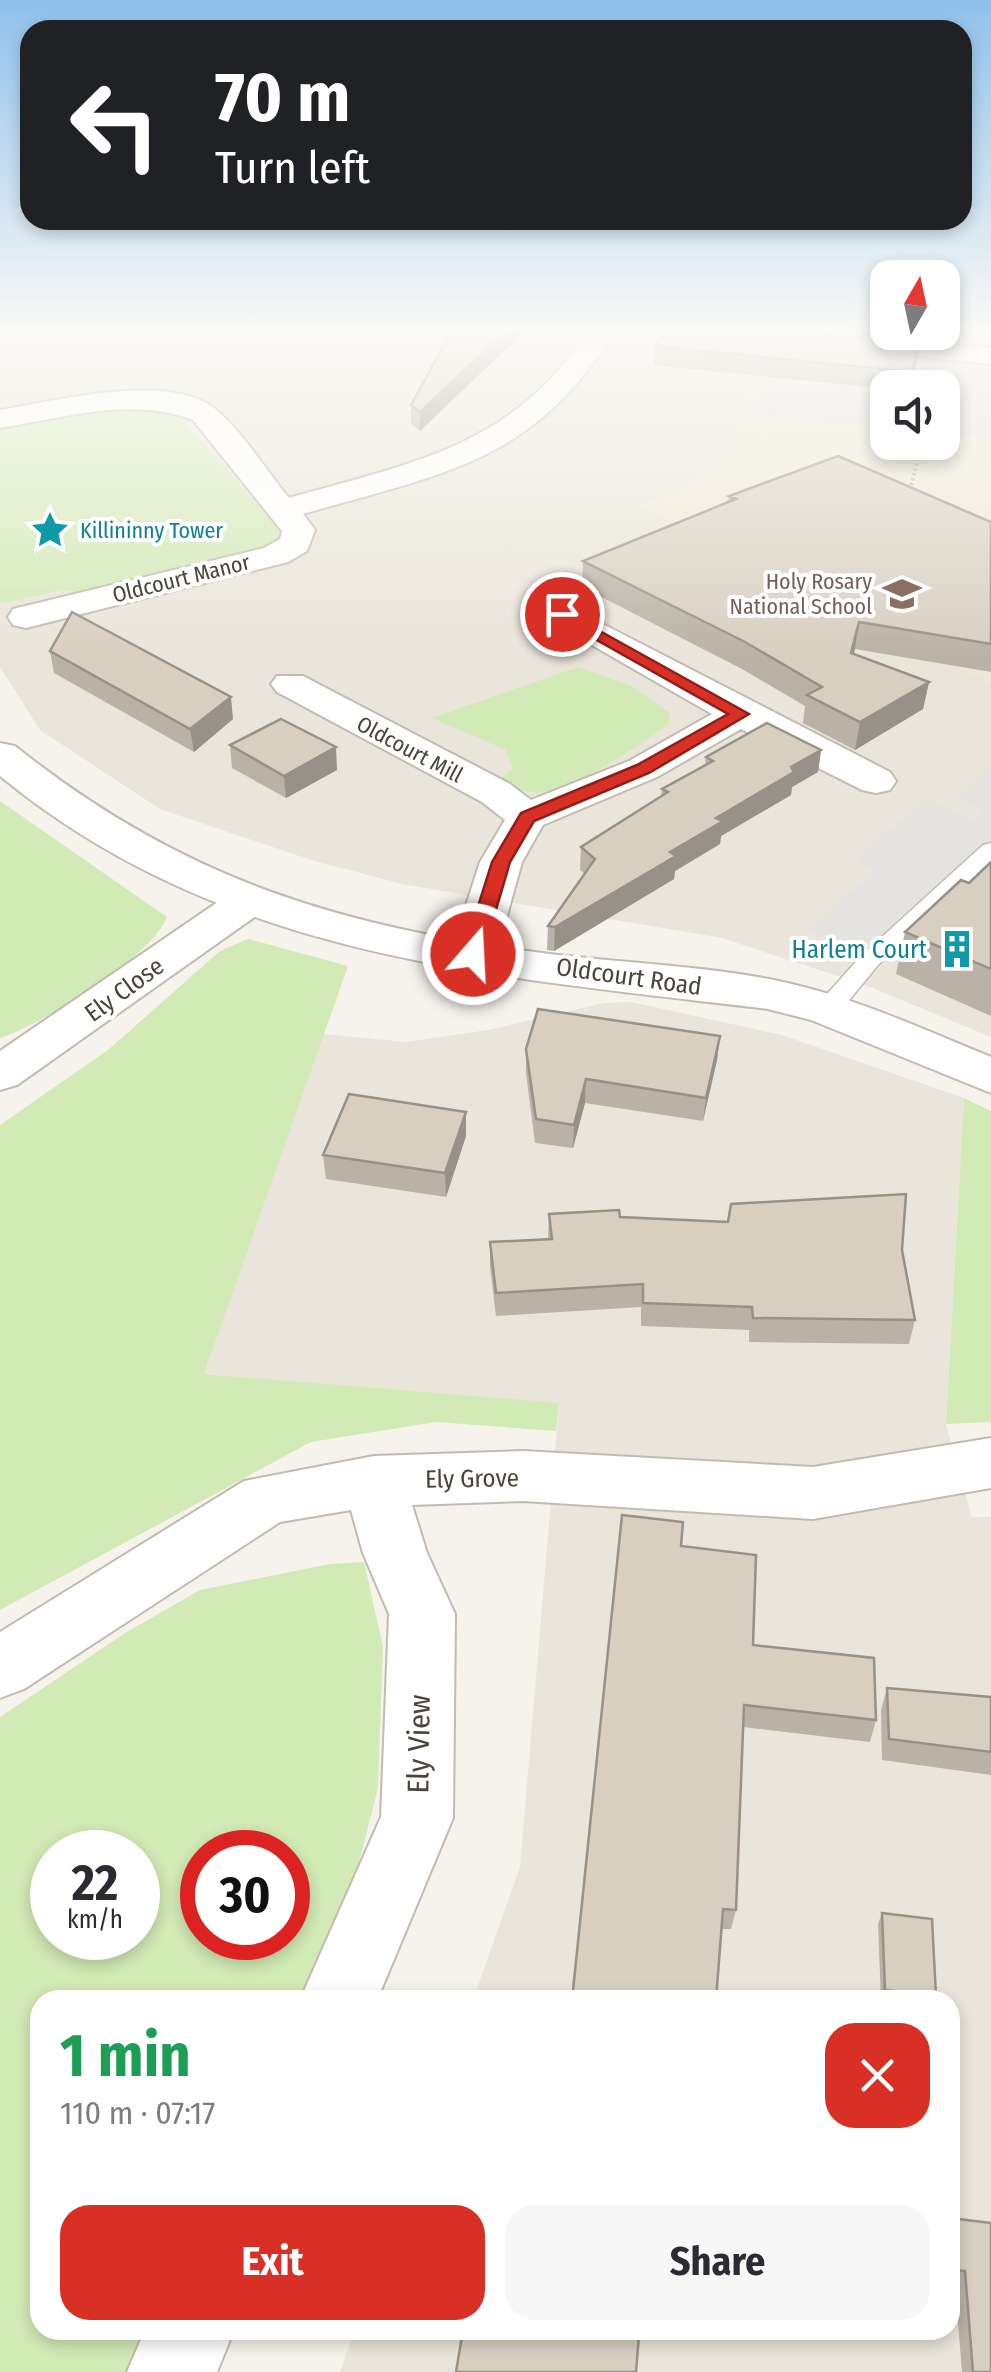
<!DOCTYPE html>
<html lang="en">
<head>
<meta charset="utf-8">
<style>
	body { margin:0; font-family:"Fira Sans Condensed",sans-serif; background:#f7f7f7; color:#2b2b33; height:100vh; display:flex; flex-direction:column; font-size:38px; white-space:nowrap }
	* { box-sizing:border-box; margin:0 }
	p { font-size:32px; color:#7c7c81 }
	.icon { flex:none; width:55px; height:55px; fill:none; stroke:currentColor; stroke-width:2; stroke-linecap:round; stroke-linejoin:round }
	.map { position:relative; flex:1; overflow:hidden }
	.sheet { position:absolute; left:30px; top:1990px; width:930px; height:350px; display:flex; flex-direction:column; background:#fff; border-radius:30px; box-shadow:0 5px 15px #0003 }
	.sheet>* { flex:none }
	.guide { position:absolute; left:20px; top:20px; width:952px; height:210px; border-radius:30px; box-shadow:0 5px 15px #0003; background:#202124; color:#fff; overflow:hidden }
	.needle { width:65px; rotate:9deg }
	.controls { position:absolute; left:870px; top:260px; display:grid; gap:20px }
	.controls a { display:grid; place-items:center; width:90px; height:90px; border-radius:20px; background:#fff; box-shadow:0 5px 15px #0003; font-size:50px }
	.speed { position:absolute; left:30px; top:1830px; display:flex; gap:20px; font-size:50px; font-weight:700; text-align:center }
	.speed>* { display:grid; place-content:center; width:130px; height:130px; border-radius:50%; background:#fff; box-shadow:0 5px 15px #0003; line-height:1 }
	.speed small { font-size:25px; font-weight:400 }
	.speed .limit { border:15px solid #d22; background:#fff; color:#111 }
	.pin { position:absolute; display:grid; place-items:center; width:85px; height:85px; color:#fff; margin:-42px; border:5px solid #fff; border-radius:50%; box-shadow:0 2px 10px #0007 }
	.me { position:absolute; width:110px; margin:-55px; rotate:19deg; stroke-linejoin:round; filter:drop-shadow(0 0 8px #0008) }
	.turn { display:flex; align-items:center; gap:35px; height:210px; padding:0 30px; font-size:45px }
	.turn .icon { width:130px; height:130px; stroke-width:2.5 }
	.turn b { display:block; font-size:70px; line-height:85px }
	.round { display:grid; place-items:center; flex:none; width:105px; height:105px; border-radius:30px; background:#f7f7f7 }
	.summary { display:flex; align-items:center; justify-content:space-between; height:170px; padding:0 30px }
	h1 { font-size:60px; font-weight:700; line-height:75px; color:#1e9e55 }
	.cta { display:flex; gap:20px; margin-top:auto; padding:20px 30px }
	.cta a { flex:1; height:115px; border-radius:30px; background:#d93025; color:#fff; font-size:40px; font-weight:700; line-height:115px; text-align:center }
	.cta a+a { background:#f7f7f7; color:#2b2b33 }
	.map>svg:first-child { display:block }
</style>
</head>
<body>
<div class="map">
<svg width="991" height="2372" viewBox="0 0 991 2372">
	<rect width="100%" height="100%" fill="#f6f3ec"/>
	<path fill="#eae5da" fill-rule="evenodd" d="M0,327H887L888,332H942L943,327H991V1037L865,985L722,938L402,884L311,860L160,809L40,730L0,667ZM888,388H942V442H888Z
		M631,1002L782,1035L964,1098L946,1424L972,1517H991V2372H340L355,2330H950V2000H473L520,1867L559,1404L204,1374L323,1034L406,1042L488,1030L604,1003Z"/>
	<path fill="#efe8d6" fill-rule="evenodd" d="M778,349L991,369V683L637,506L708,475ZM888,388H942V442H888Z"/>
	<path fill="#d2eab5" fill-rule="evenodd" d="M157,409L179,415L277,527L279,539L267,548L80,593L63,590L0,604V430L108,410Z
		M578,667L631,686L670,713L668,725C635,748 582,785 542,792C527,794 510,787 496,782L513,769L506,750L432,718Z
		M0,801L167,917C153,956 41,1025 0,1038Z
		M248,939L348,966L204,1374L559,1403L556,1431L436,1422L311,1442L0,1610V1125L108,1050L220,951Z
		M964,1098L991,1111V1422L946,1424Z
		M364,1562L383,1647L378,1788L342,1929L307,2000H40V2330H146L126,2372H0V1717L125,1633L200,1590L330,1564ZM52,1852H138V1938H52ZM202,1852H288V1938H202Z"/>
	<path fill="#e5e3e0" d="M960,367L991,371V437L943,434V404L953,372Z
		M768,380L887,392V429L747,413Z
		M991,768V850L874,958L807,929L876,871L856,860L925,798L975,821L982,812L957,796Z"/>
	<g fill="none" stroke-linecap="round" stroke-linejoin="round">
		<g stroke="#c2bbae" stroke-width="3">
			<path id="service" d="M991,843V862L878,965L837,1015H819L816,1009L819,1003L862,955L983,845Z"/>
		</g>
		<g stroke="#c2bbae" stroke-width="4">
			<path id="minor" d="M590,327H617C536,463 443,473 303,514L315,530L307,551L288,562L26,628L13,625L8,617L13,609L264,548L280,539L282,531L193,420C132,396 62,418 0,428V410C54,401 167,372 214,408C240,428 267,472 289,498C415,462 516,446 590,327Z
				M848,335L991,348V364L838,349L834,343L838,337Z
				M562,603L890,772L896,781L890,790L876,793L862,790L741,729L657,777L543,825L522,862L496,955L489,965L473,969L457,965L450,955L480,862L505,820L482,802L277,692L271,684L277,676H303L510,784L531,800L629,761L712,714L550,621L544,614L550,607Z
				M247,889L263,893L269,902L263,911L17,1085L0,1090V1051L231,893Z
				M991,1438V1488L813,1519L523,1501L412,1505L427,1553L455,1614L453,1818L377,2000H300L381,1817L389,1614L363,1553L351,1510L280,1522L24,1689L0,1698V1632L244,1481L374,1456L523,1451L813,1467Z
				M145,2330H234L217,2372H127Z"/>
		</g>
		<g stroke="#c2bbae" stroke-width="4">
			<path id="tertiary" d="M0,743L15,746C185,882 346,929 558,955C628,963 701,966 769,979C847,994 918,1027 991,1057V1093L811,1020L768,1009C493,976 224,960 0,776Z"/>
		</g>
		<path stroke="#c4b79f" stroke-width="4" stroke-dasharray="2.5 2.5" stroke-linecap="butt" d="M909,495L922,442"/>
		<use href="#service" fill="#fff" fill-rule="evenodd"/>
		<use href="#minor" fill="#fff" fill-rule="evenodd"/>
		<use href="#tertiary" fill="#fff" fill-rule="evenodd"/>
	</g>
	<path fill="#bab2a6" d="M454,327L420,431L411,424V405Z
		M806,327H888V332H924L923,338Z
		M654,346L917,361L909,388L888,389L653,365Z
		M729,496L991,522V672L855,649L853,654L929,682L923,709L855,750L803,723L805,706L742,669L582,587L583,561L728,502Z
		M50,651L233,719L194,752L54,673Z
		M230,745L337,770L286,798L232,768Z
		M821,750L818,772L792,787L791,795L721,836L720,844L675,871L674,879L554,951L547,950L548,926L585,874L580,870L581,847L661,796L662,789L705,765L706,757Z
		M991,862V1016L896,974L905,932L969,883Z
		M720,1036L717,1060L703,1121L585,1103L573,1148L535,1143L526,1073V1049Z
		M466,1112V1136L446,1197L326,1179L323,1155Z
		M549,1214L620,1217L902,1250L915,1320L909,1344L749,1342V1330L641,1326V1307L496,1316L490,1266V1242L548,1239Z
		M681,1546L753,1645L876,1720L870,1742L743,1727L736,1910L731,1929H722Z
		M887,1688L991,1697V1775L882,1760L881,1710Z
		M882,1913L936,1996L935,2000H881L878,1924Z
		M950,2218L991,2223V2372H962L955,2286L950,2285Z"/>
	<path fill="#979187" d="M510,327H529L420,431V412Z
		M920,343L917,361L909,388L911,372Z
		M859,622L855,649L846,681L851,653Z
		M929,682L923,709L855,750L860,722Z
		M231,697L233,719L194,752L190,729Z
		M336,747L337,770L286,798L284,776Z
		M821,750L818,772L792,787L791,795L721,836L720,844L675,871L674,879L554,951L555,927L670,852L716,818L791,767Z
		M720,1036L717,1060L703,1121L706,1098Z
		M586,1079L585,1103L573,1148L574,1125Z
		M466,1112V1136L446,1197L445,1173Z"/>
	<path fill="#d8cfc1" stroke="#979187" stroke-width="2.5" d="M454,327H510L420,412L411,405Z
		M671,327H744L920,343L911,372L654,346Z
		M838,456L991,522V644L859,622L851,653L929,682L860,722L807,695L822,687L745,642L583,561L736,499L729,496Z
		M72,612L231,697L190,729L50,651Z
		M281,719L336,747L284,776L230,745Z
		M767,723L821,750L791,767L794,772L716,818L723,821L670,852L676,856L555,927L548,926L595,859L581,847L668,792L662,789L713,761L706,757Z
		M991,862V969L905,932L961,880L969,883Z
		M538,1009L720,1036L706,1098L586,1079L574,1125L536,1119L526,1049Z
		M349,1094L466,1112L445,1173L323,1155Z
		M906,1194L902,1250L915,1320L753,1318L752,1307L643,1303V1284L496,1293L490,1242L552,1239L549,1214L619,1210L620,1217L728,1222L731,1204Z
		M622,1515L683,1522L681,1546L756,1555L753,1645L874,1658L876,1720L744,1705L736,1910L723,1909L716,2000H572Z
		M887,1688L991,1697V1752L889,1739Z
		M882,1913L932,1919L936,1996L885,1990Z
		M950,2218L991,2223V2372H973L965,2271L950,2270Z
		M463,2330H616L639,2335L636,2372H456Z"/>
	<linearGradient id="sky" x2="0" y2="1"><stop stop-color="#8fc1ec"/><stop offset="0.5" stop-color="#fbfaf6"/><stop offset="1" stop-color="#fbfaf6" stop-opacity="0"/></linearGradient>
	<rect width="991" height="659" fill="url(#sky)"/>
	<path fill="#d93025" stroke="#8d1f18" stroke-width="2.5" d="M562,610L749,714L649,773L534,821L510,862L483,954L466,959L463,954L492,862L521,813L637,765L728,714L556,617L554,614Z"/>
	<defs>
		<g id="sight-bare" transform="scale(3)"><path d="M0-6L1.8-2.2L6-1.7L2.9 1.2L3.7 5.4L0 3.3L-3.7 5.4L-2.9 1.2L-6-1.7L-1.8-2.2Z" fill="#0f9aa8" stroke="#fff" stroke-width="2.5" paint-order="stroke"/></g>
		<g id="school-bare" transform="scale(3)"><path d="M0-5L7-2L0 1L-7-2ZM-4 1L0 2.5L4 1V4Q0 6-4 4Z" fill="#8d6e63" stroke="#fff" stroke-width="2.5" paint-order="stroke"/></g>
		<g id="building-bare" transform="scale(3)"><path d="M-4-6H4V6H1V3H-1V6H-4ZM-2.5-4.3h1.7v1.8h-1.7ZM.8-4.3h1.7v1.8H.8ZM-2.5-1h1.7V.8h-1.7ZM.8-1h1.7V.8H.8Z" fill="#0f9aa8" stroke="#fff" stroke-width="2.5" paint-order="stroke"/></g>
	</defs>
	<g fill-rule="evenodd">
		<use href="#sight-bare" x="50" y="530"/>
		<use href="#school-bare" x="902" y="594"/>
		<use href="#building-bare" x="957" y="949"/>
	</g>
	<g text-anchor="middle" stroke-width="8" stroke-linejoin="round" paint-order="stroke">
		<g font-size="22" fill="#0d838f" stroke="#fff" text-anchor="start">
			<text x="80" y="538">Killininny Tower</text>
		</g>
		<g font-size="22" fill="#4b4439" stroke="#fff">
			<text transform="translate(181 578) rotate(-14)" y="8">Oldcourt Manor</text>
			<text transform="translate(410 749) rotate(28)" y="8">Oldcourt Mill</text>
		</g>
		<g font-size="22" fill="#785e54" stroke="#fff" text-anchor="end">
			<text x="872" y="589">Holy Rosary<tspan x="872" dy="25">National School</tspan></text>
		</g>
		<g font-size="25" fill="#0d838f" stroke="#fff" text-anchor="end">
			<text x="927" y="958">Harlem Court</text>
		</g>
		<g font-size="25" fill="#4b4439" stroke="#fff">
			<text transform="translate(629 976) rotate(8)" y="9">Oldcourt Road</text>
			<text transform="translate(124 989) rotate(-36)" y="9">Ely Close</text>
			<text transform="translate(472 1478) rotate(-1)" y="9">Ely Grove</text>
		</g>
		<g font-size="30" fill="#4b4439" stroke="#fff">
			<text transform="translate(419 1744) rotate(-89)" y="10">Ely View</text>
		</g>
	</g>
</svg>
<div class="controls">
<a><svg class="needle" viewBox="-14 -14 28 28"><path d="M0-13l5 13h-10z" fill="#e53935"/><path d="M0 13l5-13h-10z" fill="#7c7c81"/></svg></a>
<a><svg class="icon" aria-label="sound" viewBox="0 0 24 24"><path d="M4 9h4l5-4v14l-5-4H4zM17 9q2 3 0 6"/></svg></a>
</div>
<div class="speed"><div>22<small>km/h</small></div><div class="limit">30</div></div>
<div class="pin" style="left:562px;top:614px;background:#d93025"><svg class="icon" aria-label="arrive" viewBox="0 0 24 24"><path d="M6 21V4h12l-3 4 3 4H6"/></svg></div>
<svg class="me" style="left:473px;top:954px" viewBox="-20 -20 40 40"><circle r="17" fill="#d93025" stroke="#fff" stroke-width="3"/><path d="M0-11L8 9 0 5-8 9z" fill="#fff"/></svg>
<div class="guide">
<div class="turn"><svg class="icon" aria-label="left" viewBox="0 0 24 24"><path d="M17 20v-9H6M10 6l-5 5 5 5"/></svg><div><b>70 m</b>Turn left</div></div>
</div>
<section class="sheet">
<div class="summary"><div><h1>1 min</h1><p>110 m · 07:17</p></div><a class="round" style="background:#d93025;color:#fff"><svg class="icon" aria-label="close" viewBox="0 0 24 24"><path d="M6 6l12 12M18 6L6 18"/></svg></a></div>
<div class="cta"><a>Exit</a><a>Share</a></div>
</section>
</div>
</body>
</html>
